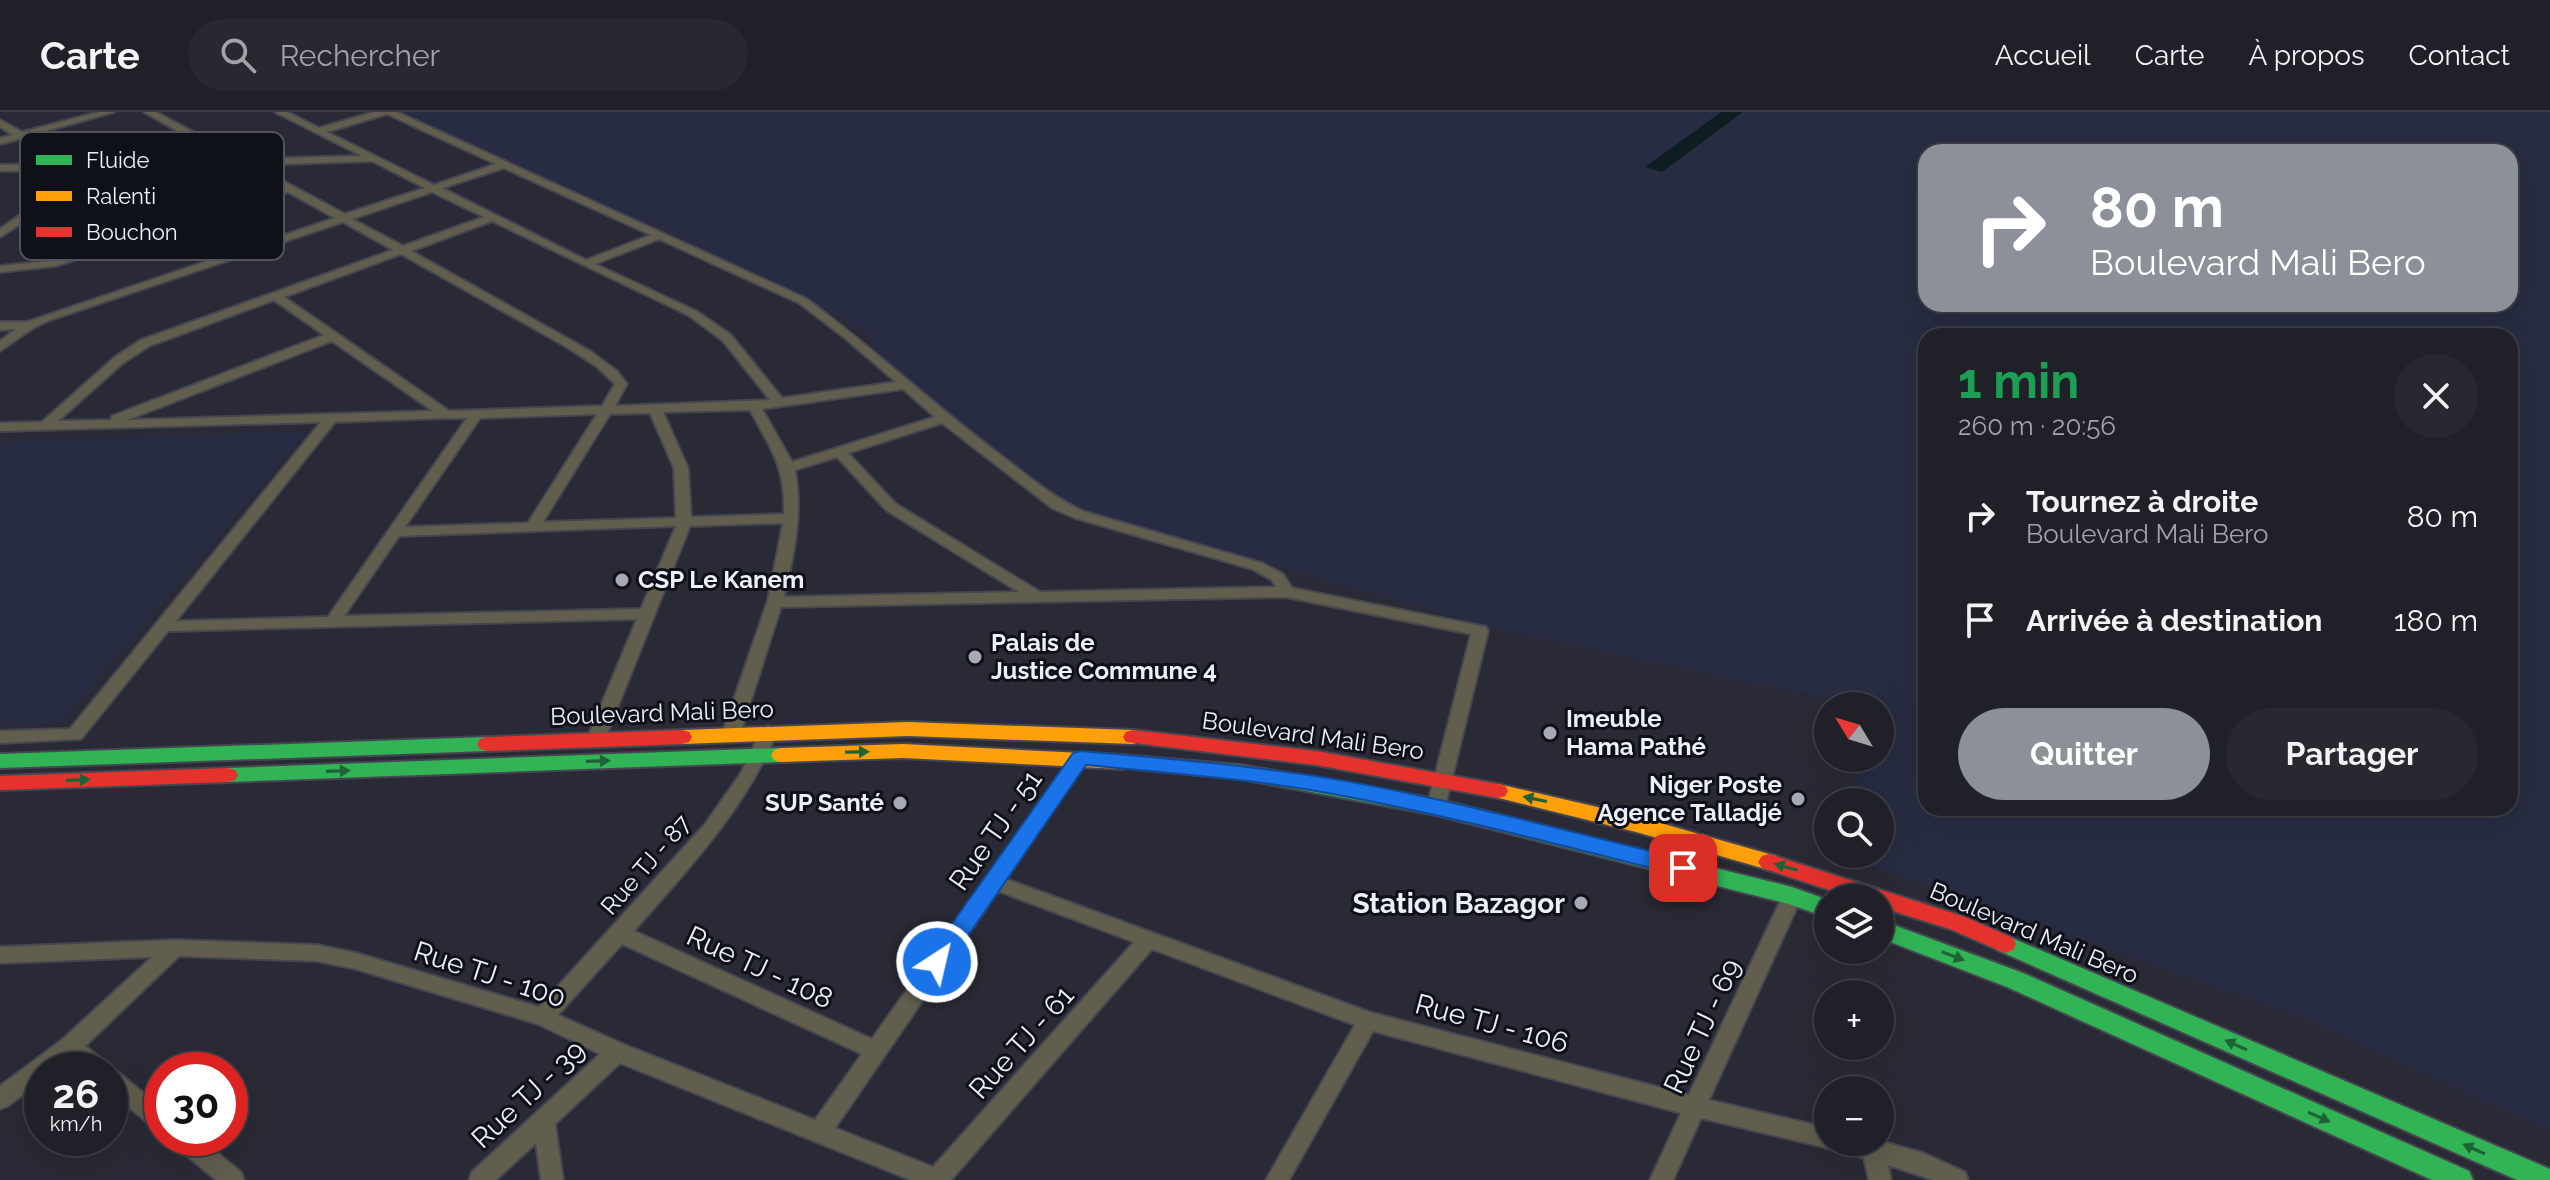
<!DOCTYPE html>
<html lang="fr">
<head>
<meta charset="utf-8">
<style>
	body { margin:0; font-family:Raleway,sans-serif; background:#272830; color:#f1f3f6; height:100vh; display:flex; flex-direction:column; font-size:30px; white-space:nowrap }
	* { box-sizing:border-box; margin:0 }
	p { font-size:26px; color:#a1a3a8 }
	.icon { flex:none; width:44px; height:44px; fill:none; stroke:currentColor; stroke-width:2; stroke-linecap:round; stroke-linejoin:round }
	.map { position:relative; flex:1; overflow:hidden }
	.details { position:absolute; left:1918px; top:216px; width:600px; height:488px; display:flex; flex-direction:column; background:#1f2028; border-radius:24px; box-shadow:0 8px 32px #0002,0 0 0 2px #3c3e45 }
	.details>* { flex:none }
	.top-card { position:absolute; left:1918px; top:32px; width:600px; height:168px; border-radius:24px; box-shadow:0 8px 32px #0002,0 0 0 2px #3c3e45; background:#8c9099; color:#fff; overflow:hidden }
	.needle { width:52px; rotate:308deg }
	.buttons { position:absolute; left:1814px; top:580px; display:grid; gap:16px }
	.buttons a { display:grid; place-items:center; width:80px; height:80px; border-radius:50%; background:#1f2028; box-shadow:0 8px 32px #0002,0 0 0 2px #3c3e45; font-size:40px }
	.speed { position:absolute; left:24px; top:940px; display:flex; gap:16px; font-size:40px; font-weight:700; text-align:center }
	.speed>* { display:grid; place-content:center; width:104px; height:104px; border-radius:50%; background:#1f2028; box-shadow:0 8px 32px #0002,0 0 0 2px #3c3e45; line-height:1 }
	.speed small { font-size:20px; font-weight:400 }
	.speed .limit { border:12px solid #d22; background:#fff; color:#111 }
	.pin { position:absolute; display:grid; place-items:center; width:68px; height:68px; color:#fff; margin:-34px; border-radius:16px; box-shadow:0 4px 12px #0006 }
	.me { position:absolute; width:88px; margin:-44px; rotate:35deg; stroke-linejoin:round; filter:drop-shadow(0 0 6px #0008) }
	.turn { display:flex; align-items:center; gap:28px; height:168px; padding:0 40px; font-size:36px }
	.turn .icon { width:104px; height:104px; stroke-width:2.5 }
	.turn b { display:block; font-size:56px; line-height:68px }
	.round { display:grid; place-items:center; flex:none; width:84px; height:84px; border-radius:42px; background:#272830 }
	.overview { display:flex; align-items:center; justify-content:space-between; height:136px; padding:0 40px }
	h1 { font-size:48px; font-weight:700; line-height:60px; color:#1e9e55 }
	.action { display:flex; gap:16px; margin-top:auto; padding:16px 40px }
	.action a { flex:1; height:92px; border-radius:48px; background:#8c9099; color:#fff; font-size:32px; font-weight:700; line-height:92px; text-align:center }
	.action a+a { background:#272830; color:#f1f3f6 }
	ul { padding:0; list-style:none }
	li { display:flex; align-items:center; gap:24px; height:104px; padding:0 40px }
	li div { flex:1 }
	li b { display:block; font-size:30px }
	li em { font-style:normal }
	header { display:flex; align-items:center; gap:48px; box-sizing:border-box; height:112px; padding:0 40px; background:#1f2028; border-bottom:2px solid #3c3e45 }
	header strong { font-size:38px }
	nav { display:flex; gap:44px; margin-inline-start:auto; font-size:28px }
	.search { width:560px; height:72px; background:#272830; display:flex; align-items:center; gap:20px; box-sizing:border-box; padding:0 28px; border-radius:44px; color:#a1a3a8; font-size:30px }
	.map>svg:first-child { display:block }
</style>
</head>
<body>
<header>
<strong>Carte</strong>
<div class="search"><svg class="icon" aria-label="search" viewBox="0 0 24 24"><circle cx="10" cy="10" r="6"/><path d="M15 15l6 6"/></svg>Rechercher</div>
<nav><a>Accueil</a><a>Carte</a><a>À propos</a><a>Contact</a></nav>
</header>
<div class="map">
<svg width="2550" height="1068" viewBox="0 0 2550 1068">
	<rect width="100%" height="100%" fill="#292a35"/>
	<path fill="#282c42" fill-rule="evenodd" d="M401,0H2550V1019L2301,905L1841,743L1880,742V690H1850L1857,646H1880V594H1862L1492,516L1060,393L890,258L868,221L759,164ZM1926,40H2510V192H1926ZM1926,224H2510V696H1926Z
		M308,319L60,611L0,613V330Z"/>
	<path fill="#0e1d22" d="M1721,0H1743L1662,60L1645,55Z"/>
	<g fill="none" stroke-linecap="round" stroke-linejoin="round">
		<g stroke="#454650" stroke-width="4">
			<path id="street" d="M99,0H114L28,24L72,51L229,48L144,0H156L243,47L362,44L275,0H287L319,16L374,0H397L807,187C873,236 933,292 999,342C1027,363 1053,386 1085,400L1262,451L1283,462L1292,476L1486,515L1488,519L1445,695L1442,700H1430L1427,695L1471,522L1286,485L781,495L740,622L737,626H725L722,622L768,488L783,411L690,414L605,627L602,631H590L587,627L637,507L168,519L81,627L0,631V619L70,617L321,310L0,319V311L42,310L115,245L141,228L393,138L343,110L50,208L33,216L0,239V229L16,217L0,218V210H27L335,106L288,80L55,154L0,160V154L50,149L185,106L28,107L0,125V117L86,57L0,59V53L59,52L19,27L0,32V26L13,23L0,15V8L22,20ZM387,2L496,52L434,73L327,20ZM372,49L425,76L345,102L253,53ZM239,53L281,76L193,104L188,100L37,101L100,57ZM504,56L651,123L586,148L442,76ZM432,80L484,105L403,134L352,107ZM492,109L688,203L723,229L770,288L615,294L627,272L617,259L590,239L411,139ZM659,127L799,191L846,227L896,270L782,286L731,223L696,199L595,152ZM401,142L565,234L596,254L615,272L602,294L449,299L284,185ZM274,188L324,223L112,304L111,308L58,309L123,251L149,234ZM332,229L433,299L127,308ZM903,277L935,305L792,350L762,297ZM750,298C771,336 786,357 784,402L691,405L688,356L663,300ZM650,301L674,356L676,406L543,410L610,302ZM597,302L528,411L405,415L480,306ZM445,306H467L328,505L176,509L335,310ZM942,311L1052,396L1075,406L1252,457L1272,468L1276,475L1040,480L896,392L848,341ZM837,345L886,398L1019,480L784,485C794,442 803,402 795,358ZM676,414L641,497L344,504L399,424Z
				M768,614L774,616L777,620C745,698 688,757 634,819L872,927L1074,642H1086L1089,646L1086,650L1006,767L1369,900L1689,983L1785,779L1792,776L1799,779L1802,784L1709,988L1828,1016V1030L1880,1029L1923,1041L1965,1060L1968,1068H1933L1888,1053L1891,1068H1869L1864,1046L1837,1037L1835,1033L1828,1036L1701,1006L1673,1068H1650L1681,1001L1373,919L1289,1068H1266L1355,913L1152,837L951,1068H911L620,951L555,1012L563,1068H541L536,1031L496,1068H469L472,1060L600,942L538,912L356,857L317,849L179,844L85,934L107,951L110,958L118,960L162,996V1019L154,1016L110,980V958H83L70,946L55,958H42V968L8,994L0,997V974L63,927L152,845L0,851V835L175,828L317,833L356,841L539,895L706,711L741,661L762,616ZM998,779L1134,830L933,1055L835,1016ZM622,832L862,942L815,1008L625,933L558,903Z
				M171,1026H199L241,1060L244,1068H216L174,1033Z"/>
		</g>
		<g stroke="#454650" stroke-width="4">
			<path id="fast" d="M487,625L494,627L497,632L494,637L487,639L0,656V642Z
				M781,636L788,638L791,643L788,648L781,650L228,670L221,668L218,663L221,658L228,656Z
				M1122,643L1241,653L1436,687L1792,775L1828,788V806L1789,792L1436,703L1241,667L1115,655L1112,650L1115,645Z
				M1880,808L2023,861L2469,1059L2473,1068H2432L2007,875L1880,826Z
				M2005,823L2550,1057V1068H2517L1997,838L1994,832L1997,826Z"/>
		</g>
		<g stroke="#454650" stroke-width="4">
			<path id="slow" d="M908,610L1133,618L1140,620L1143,625L1140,630L1133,632L908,624L682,632L675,630L672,625L675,620L682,618Z
				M903,632L1122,643L1129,645L1132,650L1129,655L1122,657L903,646L781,650L774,648L771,643L774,638L781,636Z
				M1498,672L1636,704L1776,744L1780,750L1776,756L1769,758L1636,720L1491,684L1488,679L1491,674Z"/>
		</g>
		<g stroke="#454650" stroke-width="4">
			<path id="jam" d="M682,618L689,620L692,625L689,630L682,632L487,639L480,637L477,632L480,627L487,625Z
				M1133,618L1316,639L1498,672L1505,674L1508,679L1505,684L1498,686L1316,653L1126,630L1123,625L1126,620Z
				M228,656L235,658L238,663L235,668L228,670L0,678V664Z
				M1769,742L1965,805L2013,826L2016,832L2013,838L2005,841L1950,817L1880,795V786H1854L1762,756L1758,750L1762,744Z"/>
		</g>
		<use href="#street" fill="#625e4e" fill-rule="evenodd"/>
		<use href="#fast" fill="#30b455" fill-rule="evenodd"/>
		<use href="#slow" fill="#ff9f0a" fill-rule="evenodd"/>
		<use href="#jam" fill="#e5322d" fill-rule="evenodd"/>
	</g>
	<defs><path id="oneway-solid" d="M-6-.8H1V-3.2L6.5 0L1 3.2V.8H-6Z" transform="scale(2)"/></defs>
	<g fill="#206237">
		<use href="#oneway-solid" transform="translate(857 640) rotate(-1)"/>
		<use href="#oneway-solid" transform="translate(598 649) rotate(-2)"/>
		<use href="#oneway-solid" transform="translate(338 659) rotate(-2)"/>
		<use href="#oneway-solid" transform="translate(78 668) rotate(-2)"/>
		<use href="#oneway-solid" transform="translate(1535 687) rotate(-168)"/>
		<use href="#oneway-solid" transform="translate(1786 755) rotate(-164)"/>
		<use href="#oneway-solid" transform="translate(1953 844) rotate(21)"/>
		<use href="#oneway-solid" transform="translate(2236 933) rotate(-156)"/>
		<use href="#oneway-solid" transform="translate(2319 1005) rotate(24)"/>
		<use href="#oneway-solid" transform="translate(2474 1037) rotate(-156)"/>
	</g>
	<path fill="#1a73e8" stroke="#114b97" stroke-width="2" d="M1080,639C1163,646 1246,653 1328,666C1448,686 1565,719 1683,747L1691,750L1694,756L1691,762L1683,764C1567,735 1451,704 1333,682C1252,667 1169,661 1086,653L945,857L937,860L929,857L926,850L929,844L1073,641Z"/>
	<g fill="#a8a9b6" stroke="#0f1119" stroke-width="3">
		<circle cx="622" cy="468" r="8"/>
		<circle cx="975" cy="545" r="8"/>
		<circle cx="1550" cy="621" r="8"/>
		<circle cx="1798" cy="687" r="8"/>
		<circle cx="900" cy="691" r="8"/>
		<circle cx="1581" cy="791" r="8"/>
	</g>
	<g text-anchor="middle" stroke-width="6" stroke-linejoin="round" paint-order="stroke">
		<g font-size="24" font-weight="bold" fill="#eceefb" stroke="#0f1119" text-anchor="start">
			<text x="638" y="476">CSP Le Kanem</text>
			<text x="991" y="539">Palais de<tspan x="991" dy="28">Justice Commune 4</tspan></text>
			<text x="1566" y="615">Imeuble<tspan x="1566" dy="28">Hama Pathé</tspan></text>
			<text x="1782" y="681" text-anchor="end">Niger Poste<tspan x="1782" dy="28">Agence Talladjé</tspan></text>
			<text x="884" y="699" text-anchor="end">SUP Santé</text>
		</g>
		<g font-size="24" fill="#eceefb" stroke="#0f1119">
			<text transform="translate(662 601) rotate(-2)" y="8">Boulevard Mali Bero</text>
			<text transform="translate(1313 624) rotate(8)" y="8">Boulevard Mali Bero</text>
			<text transform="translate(646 753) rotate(-49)" y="8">Rue TJ - 87</text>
			<text transform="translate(2034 821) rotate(23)" y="8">Boulevard Mali Bero</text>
		</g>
		<g font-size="28" fill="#eceefb" stroke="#0f1119">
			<text transform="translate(995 718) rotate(-55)" y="10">Rue TJ - 51</text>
			<text transform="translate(760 855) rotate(25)" y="10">Rue TJ - 108</text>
			<text transform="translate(490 862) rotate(18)" y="10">Rue TJ - 100</text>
			<text transform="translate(1492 911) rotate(15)" y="10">Rue TJ - 106</text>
			<text transform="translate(1702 914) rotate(-65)" y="10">Rue TJ - 69</text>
			<text transform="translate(1021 930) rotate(-48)" y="10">Rue TJ - 61</text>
			<text transform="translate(528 982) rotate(-43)" y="10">Rue TJ - 39</text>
		</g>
		<g font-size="28" font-weight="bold" fill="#eceefb" stroke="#0f1119" text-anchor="end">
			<text x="1565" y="801">Station Bazagor</text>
		</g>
	</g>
	<rect x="20" y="20" width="264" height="128" rx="12" fill="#0f1119" stroke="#51535d" stroke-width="2"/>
	<rect x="36" y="43" width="36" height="10" fill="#30b455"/>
	<rect x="36" y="79" width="36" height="10" fill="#ff9f0a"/>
	<rect x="36" y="115" width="36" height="10" fill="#e5322d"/>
	<g font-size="22" fill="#eceefb">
		<text x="86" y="56">Fluide</text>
		<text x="86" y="92">Ralenti</text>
		<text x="86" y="128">Bouchon</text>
	</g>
</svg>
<div class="buttons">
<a><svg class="needle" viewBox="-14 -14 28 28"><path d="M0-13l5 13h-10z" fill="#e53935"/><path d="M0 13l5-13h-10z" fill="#a1a3a8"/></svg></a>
<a><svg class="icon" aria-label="search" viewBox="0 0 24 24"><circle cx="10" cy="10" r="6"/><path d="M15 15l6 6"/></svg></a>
<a><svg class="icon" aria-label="layers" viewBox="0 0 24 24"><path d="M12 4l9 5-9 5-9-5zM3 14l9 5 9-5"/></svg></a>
<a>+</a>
<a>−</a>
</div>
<div class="speed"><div>26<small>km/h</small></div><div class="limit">30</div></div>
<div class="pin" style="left:1683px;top:756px;background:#d93025"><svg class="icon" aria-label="arrive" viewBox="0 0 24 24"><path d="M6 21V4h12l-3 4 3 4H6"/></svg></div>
<svg class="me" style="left:937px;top:850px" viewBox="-20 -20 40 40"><circle r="17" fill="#1a73e8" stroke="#fff" stroke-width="3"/><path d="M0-11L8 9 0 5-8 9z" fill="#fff"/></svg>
<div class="top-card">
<div class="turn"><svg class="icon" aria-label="right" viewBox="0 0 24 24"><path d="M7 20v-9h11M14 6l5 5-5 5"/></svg><div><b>80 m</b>Boulevard Mali Bero</div></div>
</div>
<section class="details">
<div class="overview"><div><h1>1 min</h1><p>260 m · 20:56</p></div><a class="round"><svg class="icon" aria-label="close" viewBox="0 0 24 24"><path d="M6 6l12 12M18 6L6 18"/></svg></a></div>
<ul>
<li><svg class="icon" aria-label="right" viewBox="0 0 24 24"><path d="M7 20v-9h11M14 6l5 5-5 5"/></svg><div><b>Tournez à droite</b><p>Boulevard Mali Bero</p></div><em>80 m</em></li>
<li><svg class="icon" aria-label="arrive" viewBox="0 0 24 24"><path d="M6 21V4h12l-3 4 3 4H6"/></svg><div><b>Arrivée à destination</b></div><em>180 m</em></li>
</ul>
<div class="action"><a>Quitter</a><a>Partager</a></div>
</section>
</div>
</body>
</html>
